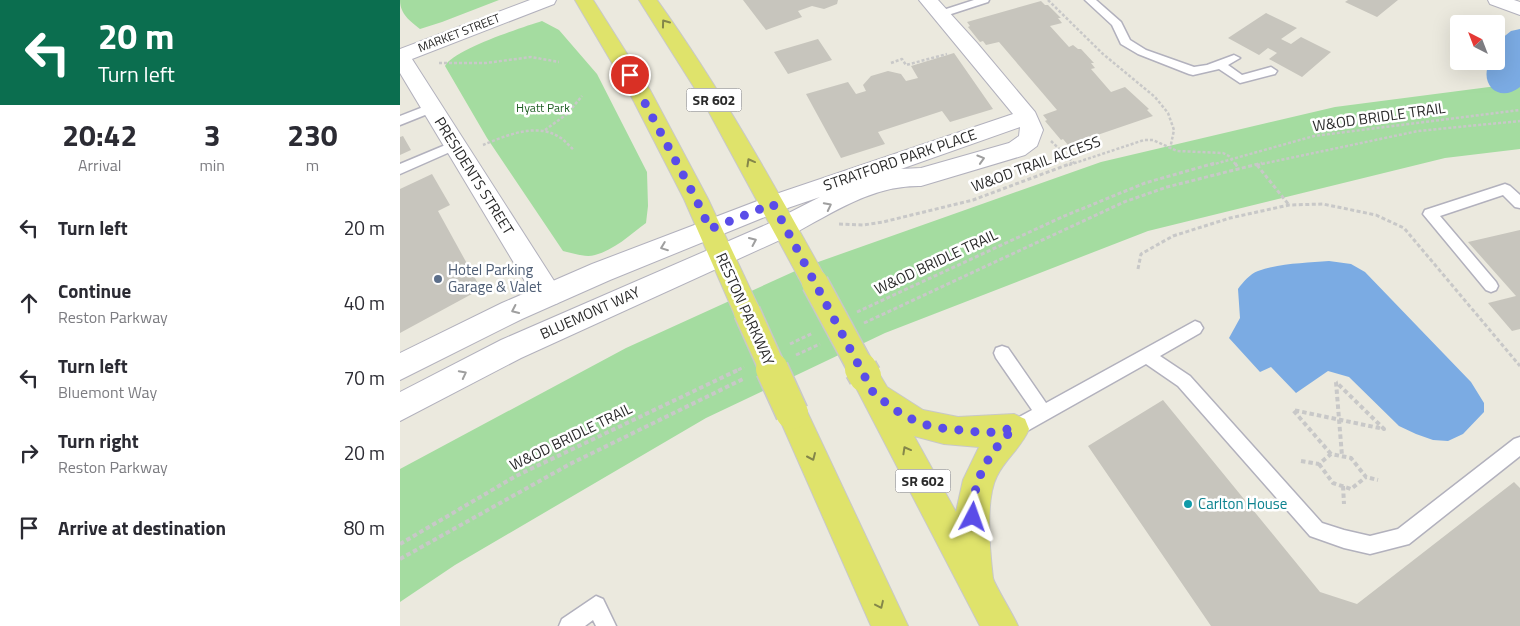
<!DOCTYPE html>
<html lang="en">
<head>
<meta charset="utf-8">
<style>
	body { margin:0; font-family:"Titillium Web",sans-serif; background:#f7f7f7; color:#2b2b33; height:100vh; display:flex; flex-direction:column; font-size:19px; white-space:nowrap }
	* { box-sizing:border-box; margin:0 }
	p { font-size:16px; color:#7c7c81 }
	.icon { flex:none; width:28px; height:28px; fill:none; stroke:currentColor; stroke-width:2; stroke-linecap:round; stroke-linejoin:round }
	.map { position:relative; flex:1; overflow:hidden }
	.details { display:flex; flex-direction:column; background:#fff; width:400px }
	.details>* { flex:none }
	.top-card { background:#0b6e4f; color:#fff; overflow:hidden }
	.needle { width:32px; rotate:318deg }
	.buttons { position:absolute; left:1050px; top:15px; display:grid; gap:10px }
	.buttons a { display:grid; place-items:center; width:55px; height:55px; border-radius:5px; background:#fff; box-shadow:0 5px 20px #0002; font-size:25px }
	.pin { position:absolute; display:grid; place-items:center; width:42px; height:42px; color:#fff; margin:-21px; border:2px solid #fff; border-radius:50%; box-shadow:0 1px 5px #0007 }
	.me { position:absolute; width:55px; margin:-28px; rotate:4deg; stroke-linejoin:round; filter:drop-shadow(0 0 4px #0008) }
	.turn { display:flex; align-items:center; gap:18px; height:105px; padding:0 15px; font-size:22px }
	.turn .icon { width:65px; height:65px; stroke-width:2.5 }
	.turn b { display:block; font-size:35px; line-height:42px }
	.eta { display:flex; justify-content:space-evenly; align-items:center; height:85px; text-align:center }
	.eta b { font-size:30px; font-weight:700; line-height:35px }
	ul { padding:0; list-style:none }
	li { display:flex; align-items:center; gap:15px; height:75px; padding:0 15px }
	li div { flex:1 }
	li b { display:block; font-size:19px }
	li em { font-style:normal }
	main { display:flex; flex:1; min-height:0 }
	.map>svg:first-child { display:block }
</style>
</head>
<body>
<main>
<section class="details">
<div class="top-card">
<div class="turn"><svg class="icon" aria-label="left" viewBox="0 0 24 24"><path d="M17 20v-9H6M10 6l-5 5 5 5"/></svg><div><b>20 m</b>Turn left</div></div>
</div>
<div class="eta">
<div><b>20:42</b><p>Arrival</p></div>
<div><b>3</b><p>min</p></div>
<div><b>230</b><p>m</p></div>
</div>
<ul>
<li><svg class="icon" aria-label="left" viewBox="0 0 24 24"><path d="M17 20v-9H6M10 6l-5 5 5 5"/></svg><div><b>Turn left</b></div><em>20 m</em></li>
<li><svg class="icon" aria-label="ahead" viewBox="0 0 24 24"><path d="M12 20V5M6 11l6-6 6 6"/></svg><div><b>Continue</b><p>Reston Parkway</p></div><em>40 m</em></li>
<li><svg class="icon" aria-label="left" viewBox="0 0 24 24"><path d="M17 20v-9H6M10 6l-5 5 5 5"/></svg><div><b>Turn left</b><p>Bluemont Way</p></div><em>70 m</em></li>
<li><svg class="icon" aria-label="right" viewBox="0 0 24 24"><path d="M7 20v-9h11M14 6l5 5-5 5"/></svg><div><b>Turn right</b><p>Reston Parkway</p></div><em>20 m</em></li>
<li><svg class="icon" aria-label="arrive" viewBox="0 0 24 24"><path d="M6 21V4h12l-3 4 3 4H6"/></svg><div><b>Arrive at destination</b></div><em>80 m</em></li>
</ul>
</section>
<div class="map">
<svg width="1120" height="626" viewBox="0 0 1120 626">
	<rect width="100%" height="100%" fill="#ebe9de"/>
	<path fill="#a4dca0" d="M0,0H99L42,22L20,29C10,21 0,14 0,0Z
		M142,21L159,30L197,74L247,172L248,206L246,223C230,235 214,250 195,255C185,258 173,253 163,251L87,138L45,66C53,50 123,27 142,21Z
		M1120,83V149L1045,158L748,231L485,333L306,418L55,565L0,602V469L226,348L404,267L701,162L935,107Z"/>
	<path fill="#7babe3" d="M1120,29V87C1099,104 1078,84 1090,61H1096L1101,39L1111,31Z
		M929,261L951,264L965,272L1071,382L1084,403V412L1063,434L1048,441L1033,440L1016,434L999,426L949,377L928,371L896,393L871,367L860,372L829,338L840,318L838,289C843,282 850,274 858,271C880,263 907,263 929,261Z"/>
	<path fill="#c7c5bd" d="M343,0H438L437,4L424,9L412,6L398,11L402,17L366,30Z
		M948,0H998L977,17L945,2Z
		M641,1L645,5H648L661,18H658L662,23L650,26L669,47L673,45L678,49H681L694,63H691L695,68L691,69L711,92L725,87L749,109L747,110L753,116L668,145L663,139L661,140L645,121L647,120L643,115L657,110L599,42L586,45L583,41L580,42L568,27L570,26L567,22Z
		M866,13L897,28L881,39L891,44L901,37L931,52L902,77L869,59L877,53L868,48L859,55L828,38Z
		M418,39L432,60L388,74L374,52Z
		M554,53L593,109L550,122L542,111L478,132L485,144L441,158L406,94L448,82L456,94L466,91L463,85L471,76L488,71L501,74L506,81L518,78L511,66Z
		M3,136L11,150L0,155V137Z
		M32,174L50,205L38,211L81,289L0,333V189Z
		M1120,230V329L1112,331L1088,303L1116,296L1068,242Z
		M763,400L920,592L957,604L1114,482L1120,488V626H811L688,446Z"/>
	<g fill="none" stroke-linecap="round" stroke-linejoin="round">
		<g stroke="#b2b1bd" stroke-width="3">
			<path id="service" d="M574,0H589L588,2L545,16H537L536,14L537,12Z
				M685,0H696L721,22L730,40L746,50L794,67L807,65L834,55L840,58L828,65L842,75L871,67L877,71L875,74L840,83L819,69L793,75L789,74L738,54L721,44L712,25Z
				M31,104L37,108L35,111L0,125V116Z
				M55,141L61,145L59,148L0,174V164Z
				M1105,184L1110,186L1120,195V208L1115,207L1103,195L1040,216L1096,282L1098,286L1096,290L1091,292L1086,290L1023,214L1025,210Z
				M795,321L800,323L803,328L800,333L760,356L790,376L922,523L944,530L970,536L998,529L1114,439L1120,437V456L1009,544L970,554L944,548L910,536L778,386L746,364L620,435L614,437L608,435L606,429L608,423L632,410L596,358L594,353L596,348L602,346L608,348L646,403Z
				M196,596L203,599L216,626H196L193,620L185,626H159L162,619Z"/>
		</g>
		<g stroke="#b2b1bd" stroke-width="2">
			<path id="minor" d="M130,0H156L154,4L12,59L158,287L161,295L158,303L148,306L138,303L0,73V49Z
				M519,0H538L577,43L635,112L643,130L637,146L625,155L521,186C473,185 434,212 393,234L384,237L375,234L371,227L375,220L420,197L373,213L364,210L361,204L364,198L613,114ZM620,127L619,136L609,143L521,168L501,169Z"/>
		</g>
		<g stroke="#b2b1bd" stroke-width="2">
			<path id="tertiary" d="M1088,0H1114L1120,2V15L1090,4Z
				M373,195L382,198L385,204L382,210L210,280L122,319L0,380V353L102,303L192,264Z
				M384,217L393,220L397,227L393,234L121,358L0,421V392L101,340Z"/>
		</g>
		<g stroke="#c8c8c8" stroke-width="2">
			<path id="primary" d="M175,0H193L250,90L308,199L361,312L357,320L347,324L337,320L284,199L228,90Z
				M239,0H257C320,88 372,181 424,275L428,283L424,291L415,294L406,291L304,103Z
				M465,363L475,367L487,387L523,410L558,417L614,414L625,419L629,429C622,447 605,459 597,476C585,499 590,553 593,578C594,584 614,616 618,626H580L450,376L455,367ZM514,436L544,444L579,447L563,480L556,512Z
				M392,399L403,403L508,626H471L377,413L381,403Z"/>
		</g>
		<path stroke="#c8c8c8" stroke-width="2.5" stroke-dasharray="3 2" stroke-linecap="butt" d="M648,0L703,54L755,97L768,113L774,130L770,149
			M39,63H86L131,57L159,62
			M491,63L502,59L506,65L547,54
			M145,130L167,114L182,96
			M651,141L674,163
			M83,145C105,136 136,122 159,137C165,140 169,146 174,150
			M669,165L744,140H753L777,151L823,153L829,156L836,165
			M811,165L914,136L1120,110
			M857,165L1018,131L1120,121"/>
		<path stroke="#c8c8c8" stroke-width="3" stroke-dasharray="4 2.5" stroke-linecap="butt" d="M835,163L839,169
			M857,165L889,205
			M439,224L463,225L483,222L573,200L672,163
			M738,269L741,254L773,236L830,218L889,205L923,204L976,215L1004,228L1120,366
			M457,312L662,217L745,183L815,163
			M464,323L724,202L767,187L862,163
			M390,344L413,333
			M396,355L420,344
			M338,370L344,367"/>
		<path stroke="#c8c8c8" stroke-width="4" stroke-dasharray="4.5 3" stroke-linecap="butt" d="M936,382L942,456
			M931,454L893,410L984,429L936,382
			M901,461L919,464L931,454L951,458L966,477L978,480
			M919,464L933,483L951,489L966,477
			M943,486L944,504
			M0,544L116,476L340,369
			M0,559L170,464L345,378"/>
		<use href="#service" fill="#fff" fill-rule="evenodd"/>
		<use href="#minor" fill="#fff" fill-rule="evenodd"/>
		<use href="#tertiary" fill="#fff" fill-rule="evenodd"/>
		<use href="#primary" fill="#dfe36b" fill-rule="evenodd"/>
		<g stroke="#c8c8c8" stroke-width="29" stroke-linecap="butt">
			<path id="primary-bridge-far1" d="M415,283L462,370
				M347,312L373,370"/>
		</g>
		<g stroke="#c8c8c8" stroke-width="35" stroke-linecap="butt">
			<path id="primary-bridge" d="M372,369L392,413
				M461,369L465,376"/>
		</g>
		<use href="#primary-bridge-far1" stroke="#dfe36b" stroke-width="26"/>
		<use href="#primary-bridge" stroke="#dfe36b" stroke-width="32"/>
	</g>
	<defs><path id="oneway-chevron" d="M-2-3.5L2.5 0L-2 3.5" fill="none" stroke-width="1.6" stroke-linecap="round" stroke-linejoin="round" transform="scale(1.25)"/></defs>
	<g stroke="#84864a">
		<use href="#oneway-chevron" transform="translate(265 23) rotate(-126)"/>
		<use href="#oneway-chevron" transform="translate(350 162) rotate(-119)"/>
		<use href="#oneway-chevron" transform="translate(506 450) rotate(-119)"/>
		<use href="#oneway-chevron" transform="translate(412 457) rotate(66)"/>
		<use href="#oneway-chevron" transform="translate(480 605) rotate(65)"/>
	</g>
	<g stroke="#9f9f9f">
		<use href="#oneway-chevron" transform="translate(581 159) rotate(-17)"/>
		<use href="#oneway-chevron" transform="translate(428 206) rotate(-27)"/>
		<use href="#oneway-chevron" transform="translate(353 241) rotate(-24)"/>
		<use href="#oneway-chevron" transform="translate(264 247) rotate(159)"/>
		<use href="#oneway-chevron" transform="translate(115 310) rotate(155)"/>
		<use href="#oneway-chevron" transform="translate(63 374) rotate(-27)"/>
	</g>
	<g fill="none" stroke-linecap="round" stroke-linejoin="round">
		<path stroke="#5a4de8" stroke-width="9" stroke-dasharray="0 16.2" d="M230,75L296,199L310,229L373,204L474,394L504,416L532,427L587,433L614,428C588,454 572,480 573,517"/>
	</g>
	<circle fill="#5c6f8a" stroke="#fff" stroke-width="2" cx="38" cy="279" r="5"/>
	<circle fill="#0f9aa8" stroke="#fff" stroke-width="2" cx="788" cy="504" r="5"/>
	<g text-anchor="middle" stroke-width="5" stroke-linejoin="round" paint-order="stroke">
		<g font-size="12" fill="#2a2a2a" stroke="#fff">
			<text transform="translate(59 33) rotate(-21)" y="4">MARKET STREET</text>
		</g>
		<g font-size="12" fill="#216125" stroke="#fff">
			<text x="143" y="112">Hyatt Park</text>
		</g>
		<g fill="#fff" stroke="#6a6a6a" stroke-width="1">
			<rect x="286.5" y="88.5" width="55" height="23" rx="4"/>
			<rect x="495.5" y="469.5" width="55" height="23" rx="4"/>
		</g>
		<g font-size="14" font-weight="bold" fill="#2a2a2a">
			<text x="314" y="105">SR 602</text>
			<text x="523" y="486">SR 602</text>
		</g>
		<g font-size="15" fill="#2a2a2a" stroke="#fff">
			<text transform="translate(979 117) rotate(-8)" y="5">W&amp;OD BRIDLE TRAIL</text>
			<text transform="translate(500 160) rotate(-19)" y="5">STRATFORD PARK PLACE</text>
			<text transform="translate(636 164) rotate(-20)" y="5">W&amp;OD TRAIL ACCESS</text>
			<text transform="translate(74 176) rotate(58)" y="5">PRESIDENTS STREET</text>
			<text transform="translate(536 262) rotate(-25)" y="5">W&amp;OD BRIDLE TRAIL</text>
			<text transform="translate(345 309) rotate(66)" y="5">RESTON PARKWAY</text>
			<text transform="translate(190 313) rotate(-24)" y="5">BLUEMONT WAY</text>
			<text transform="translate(171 437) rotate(-26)" y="5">W&amp;OD BRIDLE TRAIL</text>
		</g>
		<g font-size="15" fill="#4e5e75" stroke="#fff" text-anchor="start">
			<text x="48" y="275">Hotel Parking<tspan x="48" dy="17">Garage &amp; Valet</tspan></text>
		</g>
		<g font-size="15" fill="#0d838f" stroke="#fff" text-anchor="start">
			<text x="798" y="509">Carlton House</text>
		</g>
	</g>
</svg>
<div class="buttons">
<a><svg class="needle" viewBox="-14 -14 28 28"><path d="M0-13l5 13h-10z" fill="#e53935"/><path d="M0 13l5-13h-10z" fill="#7c7c81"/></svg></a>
</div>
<div class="pin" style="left:230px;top:75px;background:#d93025"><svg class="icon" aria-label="arrive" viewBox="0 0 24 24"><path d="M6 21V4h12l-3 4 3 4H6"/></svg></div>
<svg class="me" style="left:573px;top:517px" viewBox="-20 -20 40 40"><path d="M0-17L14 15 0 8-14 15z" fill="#5a4de8" stroke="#fff" stroke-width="4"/></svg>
</div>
</main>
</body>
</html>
